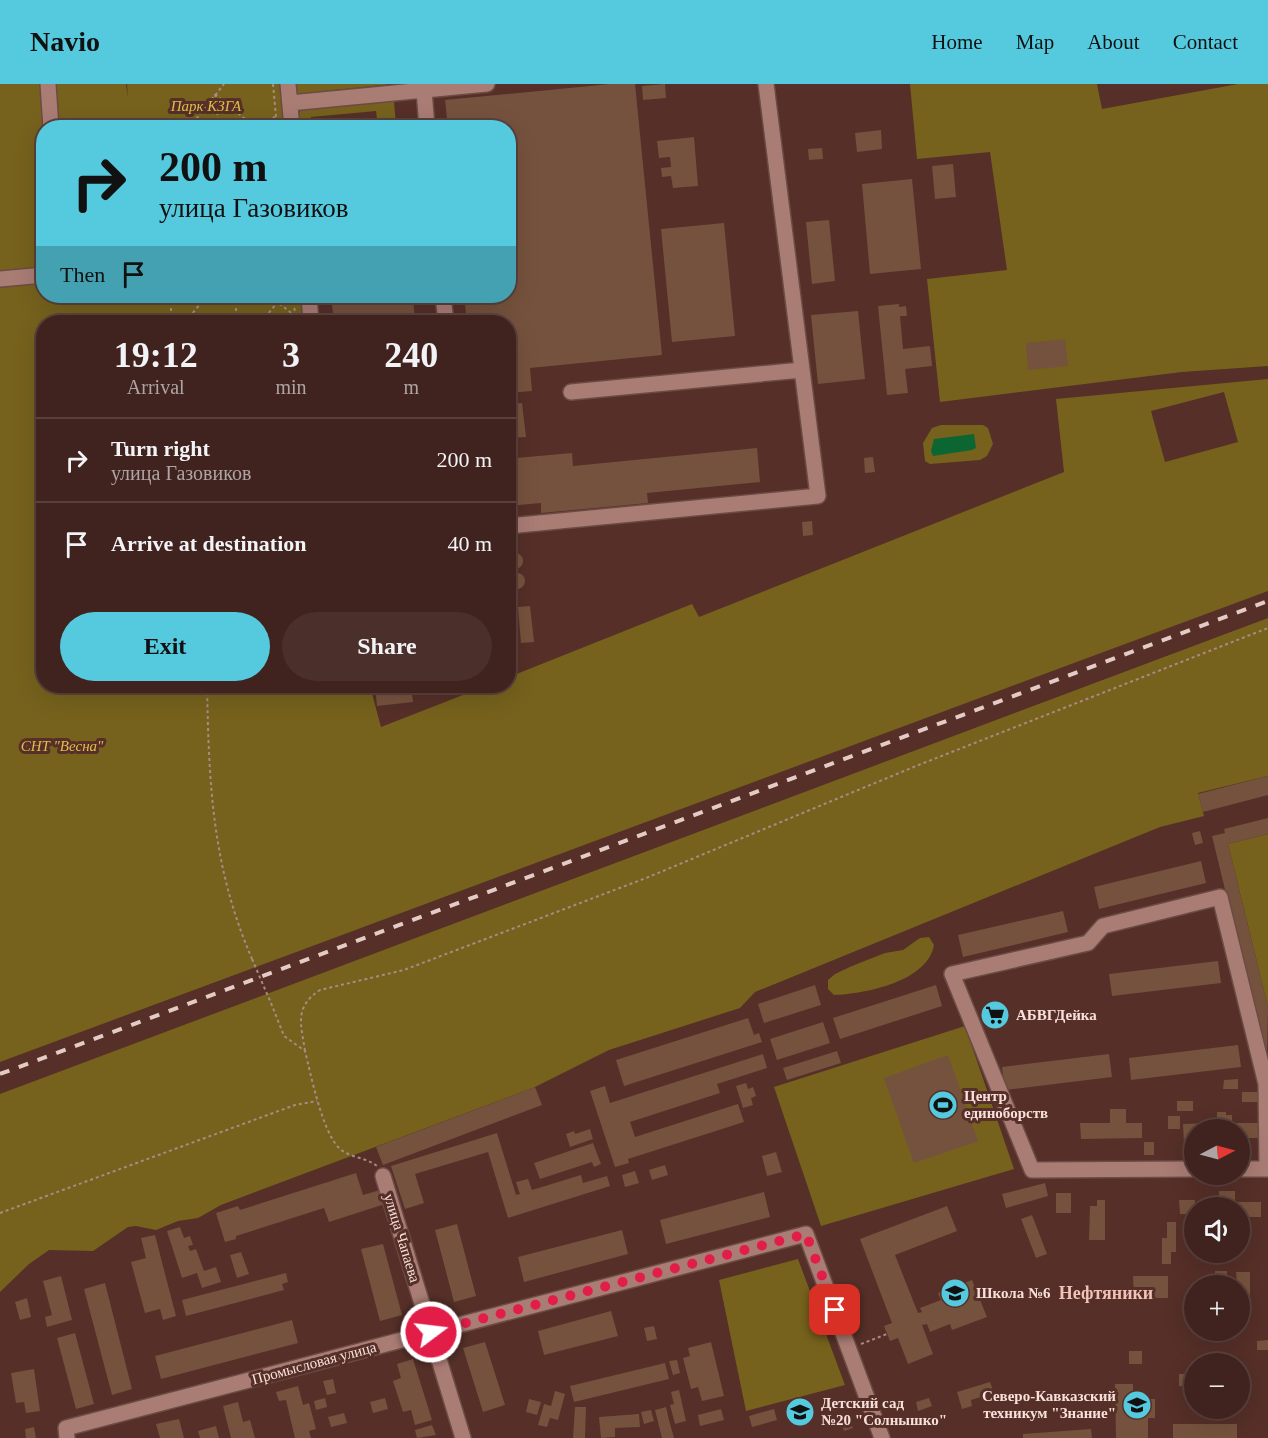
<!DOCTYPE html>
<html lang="en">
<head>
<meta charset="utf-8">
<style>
	body { margin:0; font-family:"Times New Roman",serif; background:#4b2f2b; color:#f1f3f6; height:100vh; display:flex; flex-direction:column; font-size:22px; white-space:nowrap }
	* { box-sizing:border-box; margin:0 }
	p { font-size:20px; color:#aea4a4 }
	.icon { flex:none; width:33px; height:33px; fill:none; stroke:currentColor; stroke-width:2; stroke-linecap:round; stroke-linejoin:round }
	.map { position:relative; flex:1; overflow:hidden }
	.panel { position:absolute; left:36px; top:231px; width:480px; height:378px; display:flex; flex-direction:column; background:#40231e; border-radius:24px; box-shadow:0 6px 24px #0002,0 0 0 2px #59403c }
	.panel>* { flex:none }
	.banner { position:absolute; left:36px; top:36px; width:480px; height:183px; border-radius:24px; box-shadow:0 6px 24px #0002,0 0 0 2px #59403c; background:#55cadf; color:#111; overflow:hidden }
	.needle { width:39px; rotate:84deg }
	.controls { position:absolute; left:1184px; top:1035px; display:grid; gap:12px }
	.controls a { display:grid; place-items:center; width:66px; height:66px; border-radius:50%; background:#40231e; box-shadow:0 6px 24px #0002,0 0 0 2px #59403c; font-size:30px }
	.pin { position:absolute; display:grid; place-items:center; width:51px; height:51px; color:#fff; margin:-26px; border-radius:12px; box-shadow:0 3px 9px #0006 }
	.me { position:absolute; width:66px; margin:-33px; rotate:75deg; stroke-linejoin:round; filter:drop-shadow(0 0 4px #0008) }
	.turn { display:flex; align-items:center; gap:21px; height:126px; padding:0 24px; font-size:27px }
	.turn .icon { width:78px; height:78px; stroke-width:2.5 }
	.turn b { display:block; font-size:42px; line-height:51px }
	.then { display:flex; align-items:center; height:57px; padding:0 24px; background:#0003; gap:12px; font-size:22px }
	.eta { display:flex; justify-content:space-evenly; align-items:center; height:102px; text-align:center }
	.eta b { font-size:36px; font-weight:700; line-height:42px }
	.action { display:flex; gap:12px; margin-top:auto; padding:12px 24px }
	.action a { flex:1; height:69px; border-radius:36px; background:#55cadf; color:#111; font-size:24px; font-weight:700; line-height:69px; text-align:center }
	.action a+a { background:#4b2f2b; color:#f1f3f6 }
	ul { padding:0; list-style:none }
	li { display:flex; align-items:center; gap:18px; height:84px; padding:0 24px; border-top:2px solid #59403c }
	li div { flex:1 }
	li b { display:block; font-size:22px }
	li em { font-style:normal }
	header { display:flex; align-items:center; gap:36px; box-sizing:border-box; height:84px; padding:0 30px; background:#55cadf; color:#111 }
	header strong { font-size:28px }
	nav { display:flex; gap:33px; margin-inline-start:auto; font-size:21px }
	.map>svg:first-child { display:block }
</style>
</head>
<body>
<header>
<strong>Navio</strong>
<nav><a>Home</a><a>Map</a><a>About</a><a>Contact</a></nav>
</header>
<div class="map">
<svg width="1268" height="1354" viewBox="0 0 1268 1354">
	<rect width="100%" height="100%" fill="#552f28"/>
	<path fill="#76621d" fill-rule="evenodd" d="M0,0H126L128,14L127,0H281L286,43L44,44V212H302L304,238H44V602H370L381,643L486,602H508L509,593L692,520L699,533L1064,388L1056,315L1268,295V507L0,978ZM1224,308L1238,358L1165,378L1151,327Z
		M296,0H392L297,10Z
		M910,0H1097L1102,25L1238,0H1268V282L1182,288L940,318L927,195L1007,186L990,68L917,75Z
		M394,16L396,43H378L376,27L311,33V43L300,41L299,28L303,25Z
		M941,341H983L988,344L993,360L987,372L980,376L930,380L925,377L923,359L932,344Z
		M1268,534V692L1198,709L1204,732L1160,743L755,908L740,924L609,966L535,1003L221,1121L198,1134L178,1137L156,1146L136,1142L128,1143L93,1167L49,1166L29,1180L0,1208V1010Z
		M1268,750V923L1228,760Z
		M929,853L934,861C928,897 866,910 834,911L828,905V896L835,890L852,882L885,869L903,866L920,854Z
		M965,942L1014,1085L821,1142L774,1003Z
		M798,1175L845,1301L746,1327L719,1196Z"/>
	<path fill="#0c6632" d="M974,350L976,364L972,366L933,372L931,367L934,355Z"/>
	<path fill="#75523d" d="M610,0H635L662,271L530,284L532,307L508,309V238H467L464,212H508V44H448L445,16Z
		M665,0L666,14L643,16L642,2Z
		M881,46L882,65L857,68L855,49Z
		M694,53L698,102L673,104L671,92L662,93L661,84L671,83L670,73L659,74L657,57Z
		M822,64L823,75L809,76L808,65Z
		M953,80L956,113L935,115L932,82Z
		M912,95L921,185L870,190L862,100Z
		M829,136L835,197L812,200L806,138Z
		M724,139L735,252L672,258L661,145Z
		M331,212H413L415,238H334Z
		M899,220V223L906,222L907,232H900L903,265L930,262L932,282L905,285L908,309L887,311L878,222Z
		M858,227L865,295L818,300L811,231Z
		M1065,255L1068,282L1028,286L1026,259Z
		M522,319L526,353L508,354V320Z
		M757,364L760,398L647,409L648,419L541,429V419L508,422V389L518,388L516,374L572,369L573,382Z
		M873,373L875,388L865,389L864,374Z
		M812,437L813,451L803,452L802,438Z
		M507 477a8 8 0 1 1 16 0a8 8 0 1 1-16 0Z
		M509 497a8 8 0 1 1 16 0a8 8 0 1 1-16 0Z
		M530,522L534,558L521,559L518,523Z
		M375,602H411L413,618L377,622Z
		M1268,692V711L1203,728L1198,710Z
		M1268,734V750L1228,760L1268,923L1267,978L1212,752L1225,749L1224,745Z
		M1200,747L1203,759L1195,761L1192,749Z
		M1201,777L1206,799L1099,825L1094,803Z
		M1063,827L1068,848L963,873L958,851Z
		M1218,877L1221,899L1112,912L1109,890Z
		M815,901L821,921L764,939L758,920Z
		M936,901L942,922L840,955L833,934Z
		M1000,921L1006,936L991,942L985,927Z
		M748,934L754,951L759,949L762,958L624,1002L616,976Z
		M823,938L830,959L777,976L770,955Z
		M1238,961L1241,983L1131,996L1129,974Z
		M837,967L841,979L787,996L783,984Z
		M763,970L767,984L717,1000L720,1009L630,1038L635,1053L738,1020L744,1038L628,1075L629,1079L615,1083L590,1007L605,1002L610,1019Z
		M1109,970L1112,993L1005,1006L1002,983Z
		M948,971L978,1057L914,1079L884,994Z
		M1238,995V1005H1223L1224,996Z
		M746,999L748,1005L753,1003L756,1012L751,1014L753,1021L743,1024L736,1002Z
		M535,1003L542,1021L383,1081L376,1063Z
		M1242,1008H1261V1018H1242Z
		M1177,1017H1193V1027H1177Z
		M1110,1025H1126V1039H1142V1054L1081,1055L1080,1039H1110Z
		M1217,1028H1226V1031H1232V1039H1258L1259,1054H1239V1046H1194V1060H1184L1183,1040L1217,1039Z
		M1168,1032H1180V1045H1168Z
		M590,1045L593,1055L570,1063L566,1050L574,1047L575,1050Z
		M497,1049L516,1111L520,1110L516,1098L528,1095L532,1106L581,1091L583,1099L607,1092L610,1102L508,1134L488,1068L415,1090L424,1119L405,1125L391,1082Z
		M1144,1058H1154V1071H1144Z
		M593,1059L601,1080L594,1083L592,1078L540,1095L534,1079Z
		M776,1068L782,1088L767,1092L762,1072Z
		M665,1081L668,1091L652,1096L649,1086Z
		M635,1087L639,1099L625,1103L622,1091Z
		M356,1089L363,1111L380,1106L385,1120L329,1138L324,1124L236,1152V1155L225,1158L216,1129L238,1122L240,1126Z
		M1045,1099L1048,1112L1006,1124L1002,1110Z
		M1219,1107H1235V1118H1261V1133H1239V1124H1205V1118H1219Z
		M764,1108L770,1133L666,1160L660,1136Z
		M1056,1109H1071V1129H1056Z
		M1097,1116H1105V1156H1089L1090,1122H1097Z
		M1179,1116H1195L1194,1130H1180Z
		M947,1122L957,1147L895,1171L918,1229L922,1228L920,1224L941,1216L938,1209L972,1196L987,1233L952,1246L950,1240L930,1248L927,1240L922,1241L933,1270L908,1280L898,1254L890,1257L884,1242L892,1239L860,1155Z
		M1032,1131L1047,1170L1036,1174L1021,1135Z
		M1167,1138H1176V1168H1171V1180H1162V1154H1167Z
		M457,1140L476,1212L454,1218L435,1146Z
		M180,1143L184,1154L190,1152L193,1161L188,1162L190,1167L196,1165L204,1187L216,1183L221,1198L202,1204L197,1189L182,1194L167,1147Z
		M622,1146L628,1170L524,1198L518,1173Z
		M155,1151L176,1232L163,1236L160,1225L145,1229L131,1178L146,1174L141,1154Z
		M383,1160L402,1231L380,1237L361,1165Z
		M241,1168L249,1190L237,1194L230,1171Z
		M1215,1187H1227V1199H1215Z
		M1236,1188H1250V1213H1246V1223H1239Z
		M286,1189L288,1198L282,1200L284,1206L186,1232L182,1216Z
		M61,1192L72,1236L47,1243L45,1233L52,1231L43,1197Z
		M1133,1192H1168V1214H1134Z
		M105,1199L132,1305L112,1311L84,1205Z
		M27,1214L31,1233L20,1236L15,1218Z
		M611,1227L618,1252L544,1271L538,1247Z
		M292,1236L298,1259L161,1295L155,1272Z
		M654,1242L657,1255L647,1257L644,1244Z
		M75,1249L94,1320L76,1325L57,1254Z
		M1268,1256V1266H1257V1257Z
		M485,1258L505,1321L483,1328L463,1264Z
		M711,1258L724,1312L702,1317L698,1303L691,1305L683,1274L690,1272L688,1264Z
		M1129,1267H1142V1280H1129Z
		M413,1275L432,1336L415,1341L411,1326L403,1328L393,1297L401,1294L397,1280Z
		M677,1276L680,1289L673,1291L669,1277Z
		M665,1279L669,1295L574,1318L570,1302Z
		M34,1285L40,1327L26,1329L24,1318L16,1319L11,1289Z
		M1179,1290H1194V1302H1179Z
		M333,1295L336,1309L327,1311L323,1297Z
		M990,1298L994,1309L971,1316L972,1322L962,1325L957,1308Z
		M1115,1300H1133V1315H1155V1334H1148V1354H1116Z
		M298,1302L303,1321L309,1319L316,1345L309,1347L311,1354H295L286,1316L279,1317L276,1308Z
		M679,1306L686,1337L675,1340L670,1321L674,1320L671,1308Z
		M555,1307L565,1310L558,1336L550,1334L547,1343L538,1341L544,1320L551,1322Z
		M325,1314L327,1323L316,1326L314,1317Z
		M385,1314L388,1325L373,1329L370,1318Z
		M929,1314L932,1322L918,1327L916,1318Z
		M529,1315L541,1318L537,1331L526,1328Z
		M238,1318L243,1338L250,1336L255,1354H231L223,1322Z
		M575,1323H586L585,1354H573Z
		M666,1323L669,1336L674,1354H662L655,1326Z
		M721,1325L724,1336L700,1342L698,1331Z
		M774,1325L777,1336L752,1343L749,1332Z
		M651,1326L654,1337L644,1340L641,1328Z
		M344,1329L347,1339L331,1343L328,1333Z
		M639,1330L640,1343L615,1344V1353L601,1354L599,1333Z
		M849,1334L853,1344L844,1347L841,1338Z
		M179,1335L184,1354H160L156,1340Z
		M1173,1340H1237V1354H1173Z
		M432,1341L436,1351L417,1354L415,1346Z
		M216,1342L219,1354H200L198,1347Z
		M34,1343L36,1354H26L25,1345Z
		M1091,1345L1092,1354H1023V1350Z"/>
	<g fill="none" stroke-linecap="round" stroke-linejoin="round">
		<g stroke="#6b4b45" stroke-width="18">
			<path id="minor" d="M48,0L51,44
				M288,0L292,44
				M424,6L427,44
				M290,19L487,0
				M0,195L44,191
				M309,212L311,238
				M443,212L446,238
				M571,308L802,286
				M508,442L818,412L766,0
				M1194,1085L1032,1086L952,890L1088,859L1103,842L1220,813L1266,1000L1267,1085
				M1239,1085H1268
				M383,1092L463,1354
				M67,1354L66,1344L806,1150L882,1354"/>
		</g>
		<path stroke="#aa8a84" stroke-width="2" stroke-dasharray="3 3" stroke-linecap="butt" d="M273,0L277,44
			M215,10L256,44
			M215,10L219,44
			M189,44L224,0
			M265,44L276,31
			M170,212L172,238
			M235,212L237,238
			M270,212L295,232
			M293,212L296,238
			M185,238L207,212
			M261,238L283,212
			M207,602C209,701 212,782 252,875
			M271,919L284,952L305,967C311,991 322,1047 339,1064C349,1074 366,1073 377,1082
			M305,967C301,940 294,923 320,906L404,886L646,794L916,682L1268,544
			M0,1129L295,1021L317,1017
			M861,1260L887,1250"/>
		<use href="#minor" stroke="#a97c74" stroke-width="15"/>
		<path stroke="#e5cbc6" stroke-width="4" stroke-dasharray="10 10" stroke-linecap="butt" d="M0,990L1268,517"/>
		<path stroke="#aa8a84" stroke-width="2" stroke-dasharray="3 3" stroke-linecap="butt" d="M252,875L271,919"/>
	</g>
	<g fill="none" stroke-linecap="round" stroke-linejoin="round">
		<path stroke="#e11d48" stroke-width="10" stroke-dasharray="0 18" d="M431,1248L806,1150L835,1226"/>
	</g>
	<defs>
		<g id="supermarket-disc" transform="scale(1.5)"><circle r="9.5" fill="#55cadf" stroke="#552f28"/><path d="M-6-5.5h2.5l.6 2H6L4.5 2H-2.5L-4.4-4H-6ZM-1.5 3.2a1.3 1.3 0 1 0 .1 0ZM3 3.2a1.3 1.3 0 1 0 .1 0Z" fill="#111"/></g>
		<g id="stadium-disc" transform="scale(1.5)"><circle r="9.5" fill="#55cadf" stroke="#552f28"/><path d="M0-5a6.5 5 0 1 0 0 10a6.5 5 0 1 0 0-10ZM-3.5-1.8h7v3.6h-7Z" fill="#111"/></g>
		<g id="school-disc" transform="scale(1.5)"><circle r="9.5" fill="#55cadf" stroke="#552f28"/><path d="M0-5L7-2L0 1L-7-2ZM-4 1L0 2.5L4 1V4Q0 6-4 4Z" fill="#111"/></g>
		<g id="university-disc" transform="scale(1.5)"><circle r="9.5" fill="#55cadf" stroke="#552f28"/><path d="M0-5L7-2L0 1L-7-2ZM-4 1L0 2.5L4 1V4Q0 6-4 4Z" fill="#111"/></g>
	</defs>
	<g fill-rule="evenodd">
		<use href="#supermarket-disc" x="995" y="931"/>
		<use href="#stadium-disc" x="943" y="1021"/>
		<use href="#school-disc" x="955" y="1209"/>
		<use href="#university-disc" x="1137" y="1321"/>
		<use href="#school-disc" x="800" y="1328"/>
	</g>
	<g text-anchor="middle" stroke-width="6" stroke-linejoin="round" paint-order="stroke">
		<g font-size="15" font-style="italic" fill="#e2be4a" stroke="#552f28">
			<text x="206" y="27">Парк КЗГА</text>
			<text x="62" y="667">СНТ "Весна"</text>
		</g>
		<g font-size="15" font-weight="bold" fill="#f9e0db" stroke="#552f28" text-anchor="start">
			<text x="1016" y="936">АБВГДейка</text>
			<text x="964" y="1017">Центр<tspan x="964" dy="17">единоборств</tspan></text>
			<text x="976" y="1214">Школа №6</text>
			<text x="1116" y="1317" text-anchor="end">Северо-Кавказский<tspan x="1116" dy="17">техникум "Знание"</tspan></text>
			<text x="821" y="1324">Детский сад<tspan x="821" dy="17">№20 "Солнышко"</tspan></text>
		</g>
		<g font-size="15" fill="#f9e0db" stroke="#552f28">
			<text transform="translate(402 1154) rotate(73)" y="5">улица Чапаева</text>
			<text transform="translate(314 1279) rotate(-15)" y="5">Промысловая улица</text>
		</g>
		<g font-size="18" font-weight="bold" fill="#f2c2b8" stroke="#552f28">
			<text x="1106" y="1215">Нефтяники</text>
		</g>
	</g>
</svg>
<div class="controls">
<a><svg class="needle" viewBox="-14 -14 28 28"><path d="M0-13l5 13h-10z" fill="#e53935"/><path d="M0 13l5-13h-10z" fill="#aea4a4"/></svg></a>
<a><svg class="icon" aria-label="sound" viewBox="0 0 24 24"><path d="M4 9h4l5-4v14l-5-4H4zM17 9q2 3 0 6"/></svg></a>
<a>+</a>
<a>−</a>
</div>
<div class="pin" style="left:835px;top:1226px;background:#d93025"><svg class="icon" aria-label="arrive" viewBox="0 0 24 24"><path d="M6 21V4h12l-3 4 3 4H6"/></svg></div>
<svg class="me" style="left:431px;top:1248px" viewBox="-20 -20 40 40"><circle r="17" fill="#e11d48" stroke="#fff" stroke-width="3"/><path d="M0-11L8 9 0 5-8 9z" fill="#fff"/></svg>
<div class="banner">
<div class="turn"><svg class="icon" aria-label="right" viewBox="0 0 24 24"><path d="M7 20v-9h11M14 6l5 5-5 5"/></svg><div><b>200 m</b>улица Газовиков</div></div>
<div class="then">Then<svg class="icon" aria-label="arrive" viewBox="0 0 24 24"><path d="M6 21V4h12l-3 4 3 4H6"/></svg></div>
</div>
<section class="panel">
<div class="eta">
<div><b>19:12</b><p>Arrival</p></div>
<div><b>3</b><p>min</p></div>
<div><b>240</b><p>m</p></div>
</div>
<ul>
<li><svg class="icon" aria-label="right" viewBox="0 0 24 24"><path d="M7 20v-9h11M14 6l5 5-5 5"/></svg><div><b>Turn right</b><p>улица Газовиков</p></div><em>200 m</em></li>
<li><svg class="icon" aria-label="arrive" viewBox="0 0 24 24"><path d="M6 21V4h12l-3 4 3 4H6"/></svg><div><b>Arrive at destination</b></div><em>40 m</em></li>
</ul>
<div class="action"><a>Exit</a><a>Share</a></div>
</section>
</div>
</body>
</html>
